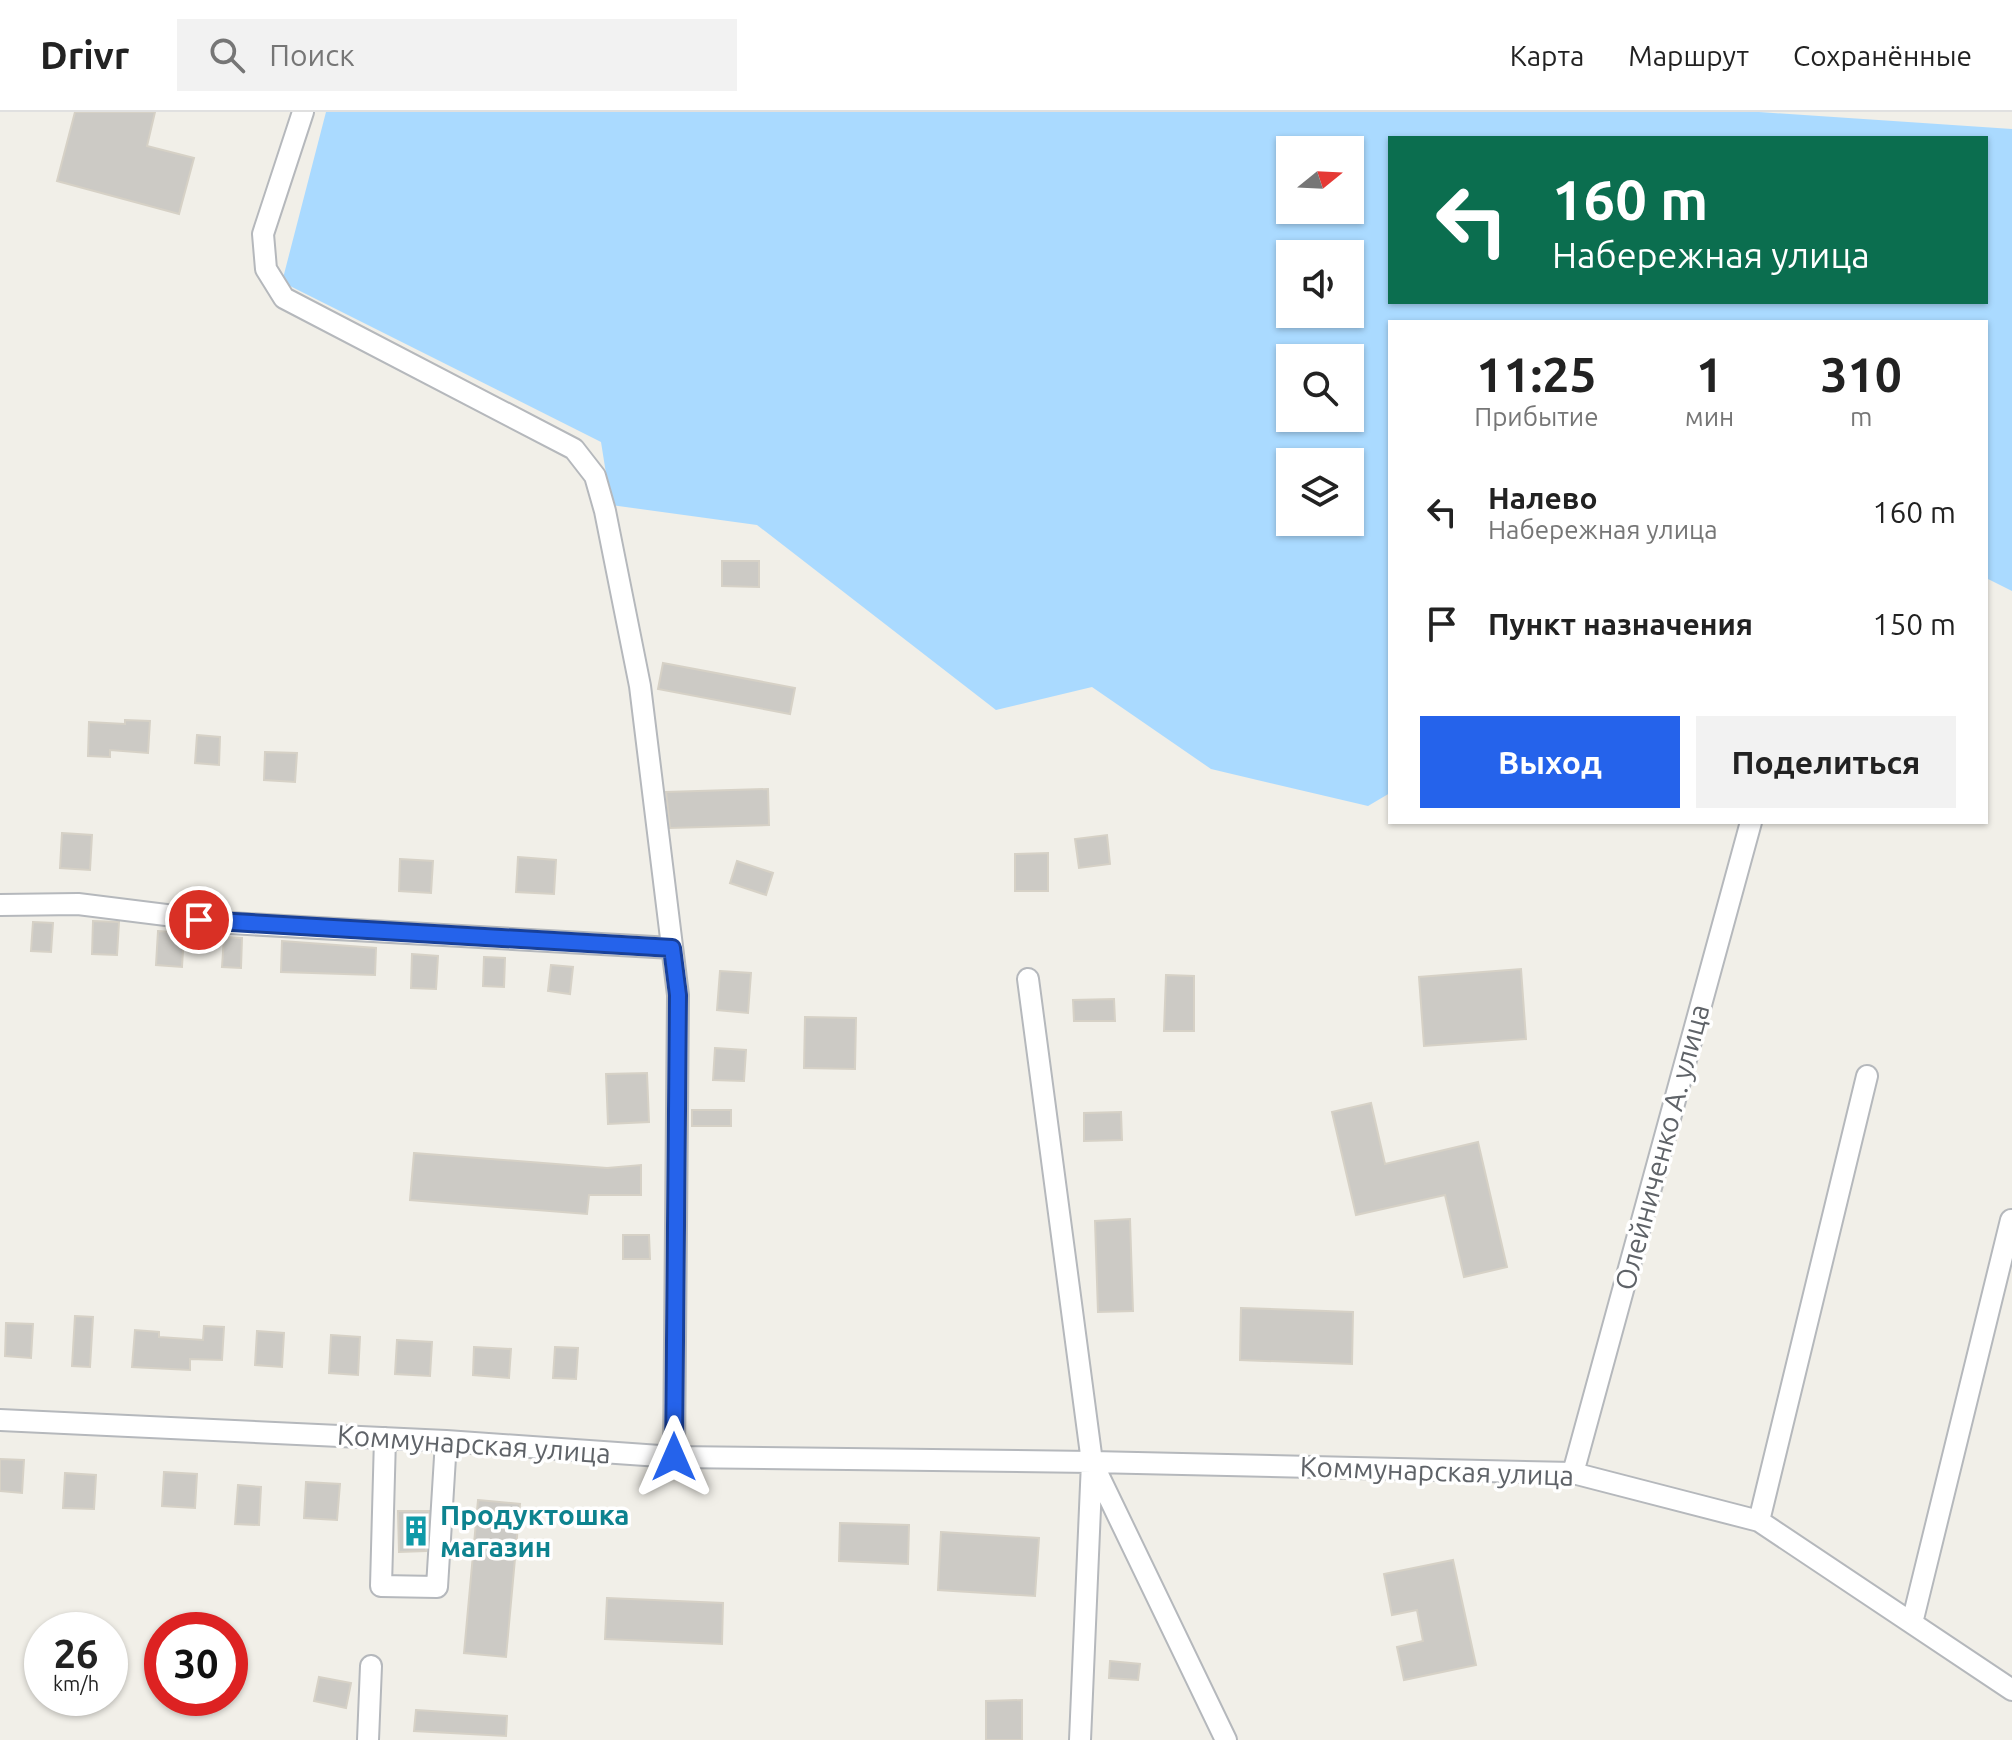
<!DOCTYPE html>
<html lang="ru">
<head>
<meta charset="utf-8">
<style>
	body { margin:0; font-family:Ubuntu,sans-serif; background:#f2f2f2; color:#222; height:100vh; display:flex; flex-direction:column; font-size:30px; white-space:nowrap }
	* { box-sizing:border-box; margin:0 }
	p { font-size:26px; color:#767676 }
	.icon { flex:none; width:44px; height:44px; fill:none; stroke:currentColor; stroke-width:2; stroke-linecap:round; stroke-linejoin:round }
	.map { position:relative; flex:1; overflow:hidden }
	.panel { position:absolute; left:1388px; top:208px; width:600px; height:504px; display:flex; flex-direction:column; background:#fff; border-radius:0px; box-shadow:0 2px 6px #0004 }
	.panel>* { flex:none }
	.hud { position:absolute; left:1388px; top:24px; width:600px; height:168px; border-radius:0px; box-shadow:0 2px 6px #0004; background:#0b6e4f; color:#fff; overflow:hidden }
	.needle { width:52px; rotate:72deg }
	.buttons { position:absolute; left:1276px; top:24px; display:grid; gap:16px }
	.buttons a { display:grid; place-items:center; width:88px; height:88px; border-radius:0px; background:#fff; box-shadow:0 2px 6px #0004; font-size:40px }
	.speed { position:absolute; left:24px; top:1500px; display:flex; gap:16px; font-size:40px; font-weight:700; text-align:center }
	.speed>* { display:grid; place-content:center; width:104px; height:104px; border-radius:50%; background:#fff; box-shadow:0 2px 6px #0004; line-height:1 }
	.speed small { font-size:20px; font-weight:400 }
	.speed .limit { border:12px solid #d22; background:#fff; color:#111 }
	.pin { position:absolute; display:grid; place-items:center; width:68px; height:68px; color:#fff; margin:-34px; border:4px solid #fff; border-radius:50%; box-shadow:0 2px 8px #0007 }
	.me { position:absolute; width:88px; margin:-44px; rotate:0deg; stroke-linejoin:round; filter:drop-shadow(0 0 6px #0008) }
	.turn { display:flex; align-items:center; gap:28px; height:168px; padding:0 32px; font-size:36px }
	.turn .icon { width:104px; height:104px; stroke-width:2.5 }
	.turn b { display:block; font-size:56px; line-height:68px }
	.eta { display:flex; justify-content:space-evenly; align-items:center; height:136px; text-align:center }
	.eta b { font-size:48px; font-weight:600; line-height:56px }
	.primary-button { display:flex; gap:16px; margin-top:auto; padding:16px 32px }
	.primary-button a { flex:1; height:92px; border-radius:0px; background:#2563eb; color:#fff; font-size:32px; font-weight:600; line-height:92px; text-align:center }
	.primary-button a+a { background:#f2f2f2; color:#222 }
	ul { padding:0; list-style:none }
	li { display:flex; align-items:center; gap:24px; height:112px; padding:0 32px }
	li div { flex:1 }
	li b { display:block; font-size:30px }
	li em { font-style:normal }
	header { display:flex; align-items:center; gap:48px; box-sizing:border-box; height:112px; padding:0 40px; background:#fff; border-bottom:2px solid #e0e0e0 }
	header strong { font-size:38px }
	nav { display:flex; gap:44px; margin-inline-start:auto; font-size:28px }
	.search { width:560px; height:72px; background:#f2f2f2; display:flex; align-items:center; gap:20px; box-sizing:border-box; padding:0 28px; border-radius:0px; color:#767676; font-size:30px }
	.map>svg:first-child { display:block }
</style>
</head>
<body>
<header>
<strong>Drivr</strong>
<div class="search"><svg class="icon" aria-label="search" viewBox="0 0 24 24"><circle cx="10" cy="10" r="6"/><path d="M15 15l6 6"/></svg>Поиск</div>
<nav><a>Карта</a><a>Маршрут</a><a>Сохранённые</a></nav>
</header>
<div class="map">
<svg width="2012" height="1628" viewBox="0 0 2012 1628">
	<rect width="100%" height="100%" fill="#f1efe8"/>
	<path fill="#aadaff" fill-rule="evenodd" d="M326,0H1759L2012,17V479L1986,466V210H1390V681L1368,694L1211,657L1092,575L996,598L757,413L611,393L601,330L282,170ZM1390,26H1986V190H1390ZM1290,38H1350V98H1290ZM1290,142H1350V202H1290ZM1290,246H1350V306H1290ZM1290,350H1350V410H1290Z"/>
	<path fill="#cccac5" stroke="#d6d1c6" stroke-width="2" d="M75,0H155L147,34L194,46L179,102L57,69Z
		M722,449H759V475L722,474Z
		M663,551L795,576L790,602L658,577Z
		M125,608L150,609L148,641L110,638V645L88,644L89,610L125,612Z
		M197,623L220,625L219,653L195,651Z
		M265,640L297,641L295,670L264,668Z
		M768,677L769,713L670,716L666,680Z
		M62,721L92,723L90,758L60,756Z
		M1107,723L1110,752L1079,756L1075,727Z
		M1048,741V779H1015V742Z
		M518,745L556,748L554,782L516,780Z
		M400,747L433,749L431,781L399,779Z
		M737,749L773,761L766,783L730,771Z
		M93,809L119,810L117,843L92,842Z
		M33,810L53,811L51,840L31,839Z
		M158,819L184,821L182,855L156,853Z
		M224,825L242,826L241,856L222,855Z
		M282,829L376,836L375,863L281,860Z
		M412,842L438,844L436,877L411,876Z
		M484,845L505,846L504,875L483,874Z
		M551,853L573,855L570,882L548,879Z
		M1521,857L1526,927L1424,934L1419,865Z
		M720,859L751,861L748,901L717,898Z
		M1166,863L1194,864V919H1164Z
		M1114,887L1115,909H1074L1073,888Z
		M805,905L856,906L855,957L804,956Z
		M715,936L746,938L744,969L713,968Z
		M647,961L649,1010L608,1012L606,962Z
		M1371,991L1385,1052L1478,1030L1507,1155L1464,1165L1445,1083L1356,1103L1332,1000Z
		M692,998H731V1014H692Z
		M1121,1000L1122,1028L1084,1029V1001Z
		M414,1041L607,1056L641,1053V1083H589L587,1102L410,1088Z
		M1130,1107L1133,1199L1098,1200L1095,1109Z
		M623,1123H649L650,1147H623Z
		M1241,1196L1353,1200L1352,1252L1240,1248Z
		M75,1204L93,1205L90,1255L72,1254Z
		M6,1211L33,1212L31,1246L5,1244Z
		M204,1214L224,1215L222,1248L190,1247V1258L132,1255L135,1218L159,1220V1225L203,1228Z
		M257,1219L284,1221L282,1255L255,1253Z
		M331,1223L360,1225L358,1263L329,1261Z
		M397,1228L432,1230L430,1264L395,1262Z
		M474,1235L511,1237L509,1266L473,1263Z
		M555,1235L578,1236L576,1267L553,1266Z
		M0,1347L24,1348L22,1381L0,1379Z
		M164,1360L197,1362L195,1396L162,1394Z
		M65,1361L96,1363L94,1397L63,1396Z
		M306,1370L340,1372L337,1408L304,1406Z
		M238,1373L261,1375L259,1413L235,1412Z
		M478,1388L520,1392L506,1545L464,1541Z
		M398,1399H429L426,1439L399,1440Z
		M840,1411L909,1413L908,1452L839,1449Z
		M941,1420L1039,1426L1035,1484L938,1478Z
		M1453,1448L1476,1553L1404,1568L1397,1535L1423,1529L1417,1498L1392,1503L1384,1462Z
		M607,1486L723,1491L722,1532L605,1527Z
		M1110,1549L1140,1552L1138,1568L1109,1566Z
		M319,1565L351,1571L346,1596L314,1589Z
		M1022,1588V1628H986V1589Z
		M416,1598L507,1604L506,1624L414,1619Z"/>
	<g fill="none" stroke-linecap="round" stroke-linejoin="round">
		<g stroke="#b5b8bc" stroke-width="24">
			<path id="minor" d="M303,0L263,122L266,157L284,186L574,337L595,364L605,399L640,574L678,883L674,1345
				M0,793L78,792L230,811L672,836
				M1028,867L1092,1350L1080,1628
				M0,1308L446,1329L674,1345L1092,1350L1226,1628
				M385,1326L381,1474L437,1475L446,1329
				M1092,1350L1573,1361L1759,1409L2012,1578
				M1573,1361L1751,710
				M1759,1409L1867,964
				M1912,1511L2011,1108
				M368,1628L371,1554"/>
		</g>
		<use href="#minor" stroke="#fff" stroke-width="20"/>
	</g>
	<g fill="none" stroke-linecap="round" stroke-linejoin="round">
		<g stroke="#184099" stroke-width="20">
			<path id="route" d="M199,808L672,836L678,883L674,1345"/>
		</g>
		<use href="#route" stroke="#2563eb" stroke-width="14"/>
	</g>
	<defs>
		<g id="building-bare" transform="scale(2.4)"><path d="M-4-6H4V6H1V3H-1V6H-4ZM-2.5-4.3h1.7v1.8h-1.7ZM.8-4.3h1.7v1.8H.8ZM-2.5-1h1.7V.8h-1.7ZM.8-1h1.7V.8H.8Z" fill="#0f9aa8" stroke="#fff" stroke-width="2.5" paint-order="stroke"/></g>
	</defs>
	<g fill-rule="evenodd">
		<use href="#building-bare" x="416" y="1419"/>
	</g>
	<g text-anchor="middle" stroke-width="7" stroke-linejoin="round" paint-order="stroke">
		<g font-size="28" fill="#5f6368" stroke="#fff">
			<text transform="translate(1662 1035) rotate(-75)" y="10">Олейниченко А. улица</text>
			<text transform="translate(474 1332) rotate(4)" y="10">Коммунарская улица</text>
			<text transform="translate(1437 1359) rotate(2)" y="10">Коммунарская улица</text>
		</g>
		<g font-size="28" font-weight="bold" fill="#0d838f" stroke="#fff" text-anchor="start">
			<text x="440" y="1413">Продуктошка<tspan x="440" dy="32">магазин</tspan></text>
		</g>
	</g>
</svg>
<div class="buttons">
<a><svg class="needle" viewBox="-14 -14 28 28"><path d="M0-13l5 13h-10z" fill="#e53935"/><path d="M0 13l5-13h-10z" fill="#767676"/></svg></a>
<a><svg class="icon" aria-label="sound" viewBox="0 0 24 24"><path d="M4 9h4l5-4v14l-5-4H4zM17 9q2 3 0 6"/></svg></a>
<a><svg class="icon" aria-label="search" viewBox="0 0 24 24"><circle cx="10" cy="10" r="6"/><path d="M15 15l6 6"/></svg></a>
<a><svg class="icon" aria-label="layers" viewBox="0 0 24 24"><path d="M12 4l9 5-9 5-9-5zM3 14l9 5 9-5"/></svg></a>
</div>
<div class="speed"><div>26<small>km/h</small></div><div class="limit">30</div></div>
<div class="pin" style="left:199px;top:808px;background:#d93025"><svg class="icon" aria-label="arrive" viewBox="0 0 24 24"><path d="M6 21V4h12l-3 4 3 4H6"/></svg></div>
<svg class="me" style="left:674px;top:1345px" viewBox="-20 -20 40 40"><path d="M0-17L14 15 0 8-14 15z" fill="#2563eb" stroke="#fff" stroke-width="4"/></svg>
<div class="hud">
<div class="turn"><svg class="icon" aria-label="left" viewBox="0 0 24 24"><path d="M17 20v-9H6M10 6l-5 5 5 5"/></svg><div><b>160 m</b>Набережная улица</div></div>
</div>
<section class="panel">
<div class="eta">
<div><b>11:25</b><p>Прибытие</p></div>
<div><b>1</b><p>мин</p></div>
<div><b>310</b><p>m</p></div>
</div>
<ul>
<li><svg class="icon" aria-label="left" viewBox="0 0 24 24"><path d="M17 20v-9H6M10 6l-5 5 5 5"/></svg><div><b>Налево</b><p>Набережная улица</p></div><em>160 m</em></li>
<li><svg class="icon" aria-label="arrive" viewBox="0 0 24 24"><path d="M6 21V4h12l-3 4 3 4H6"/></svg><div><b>Пункт назначения</b></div><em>150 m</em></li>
</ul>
<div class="primary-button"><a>Выход</a><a>Поделиться</a></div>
</section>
</div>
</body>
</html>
